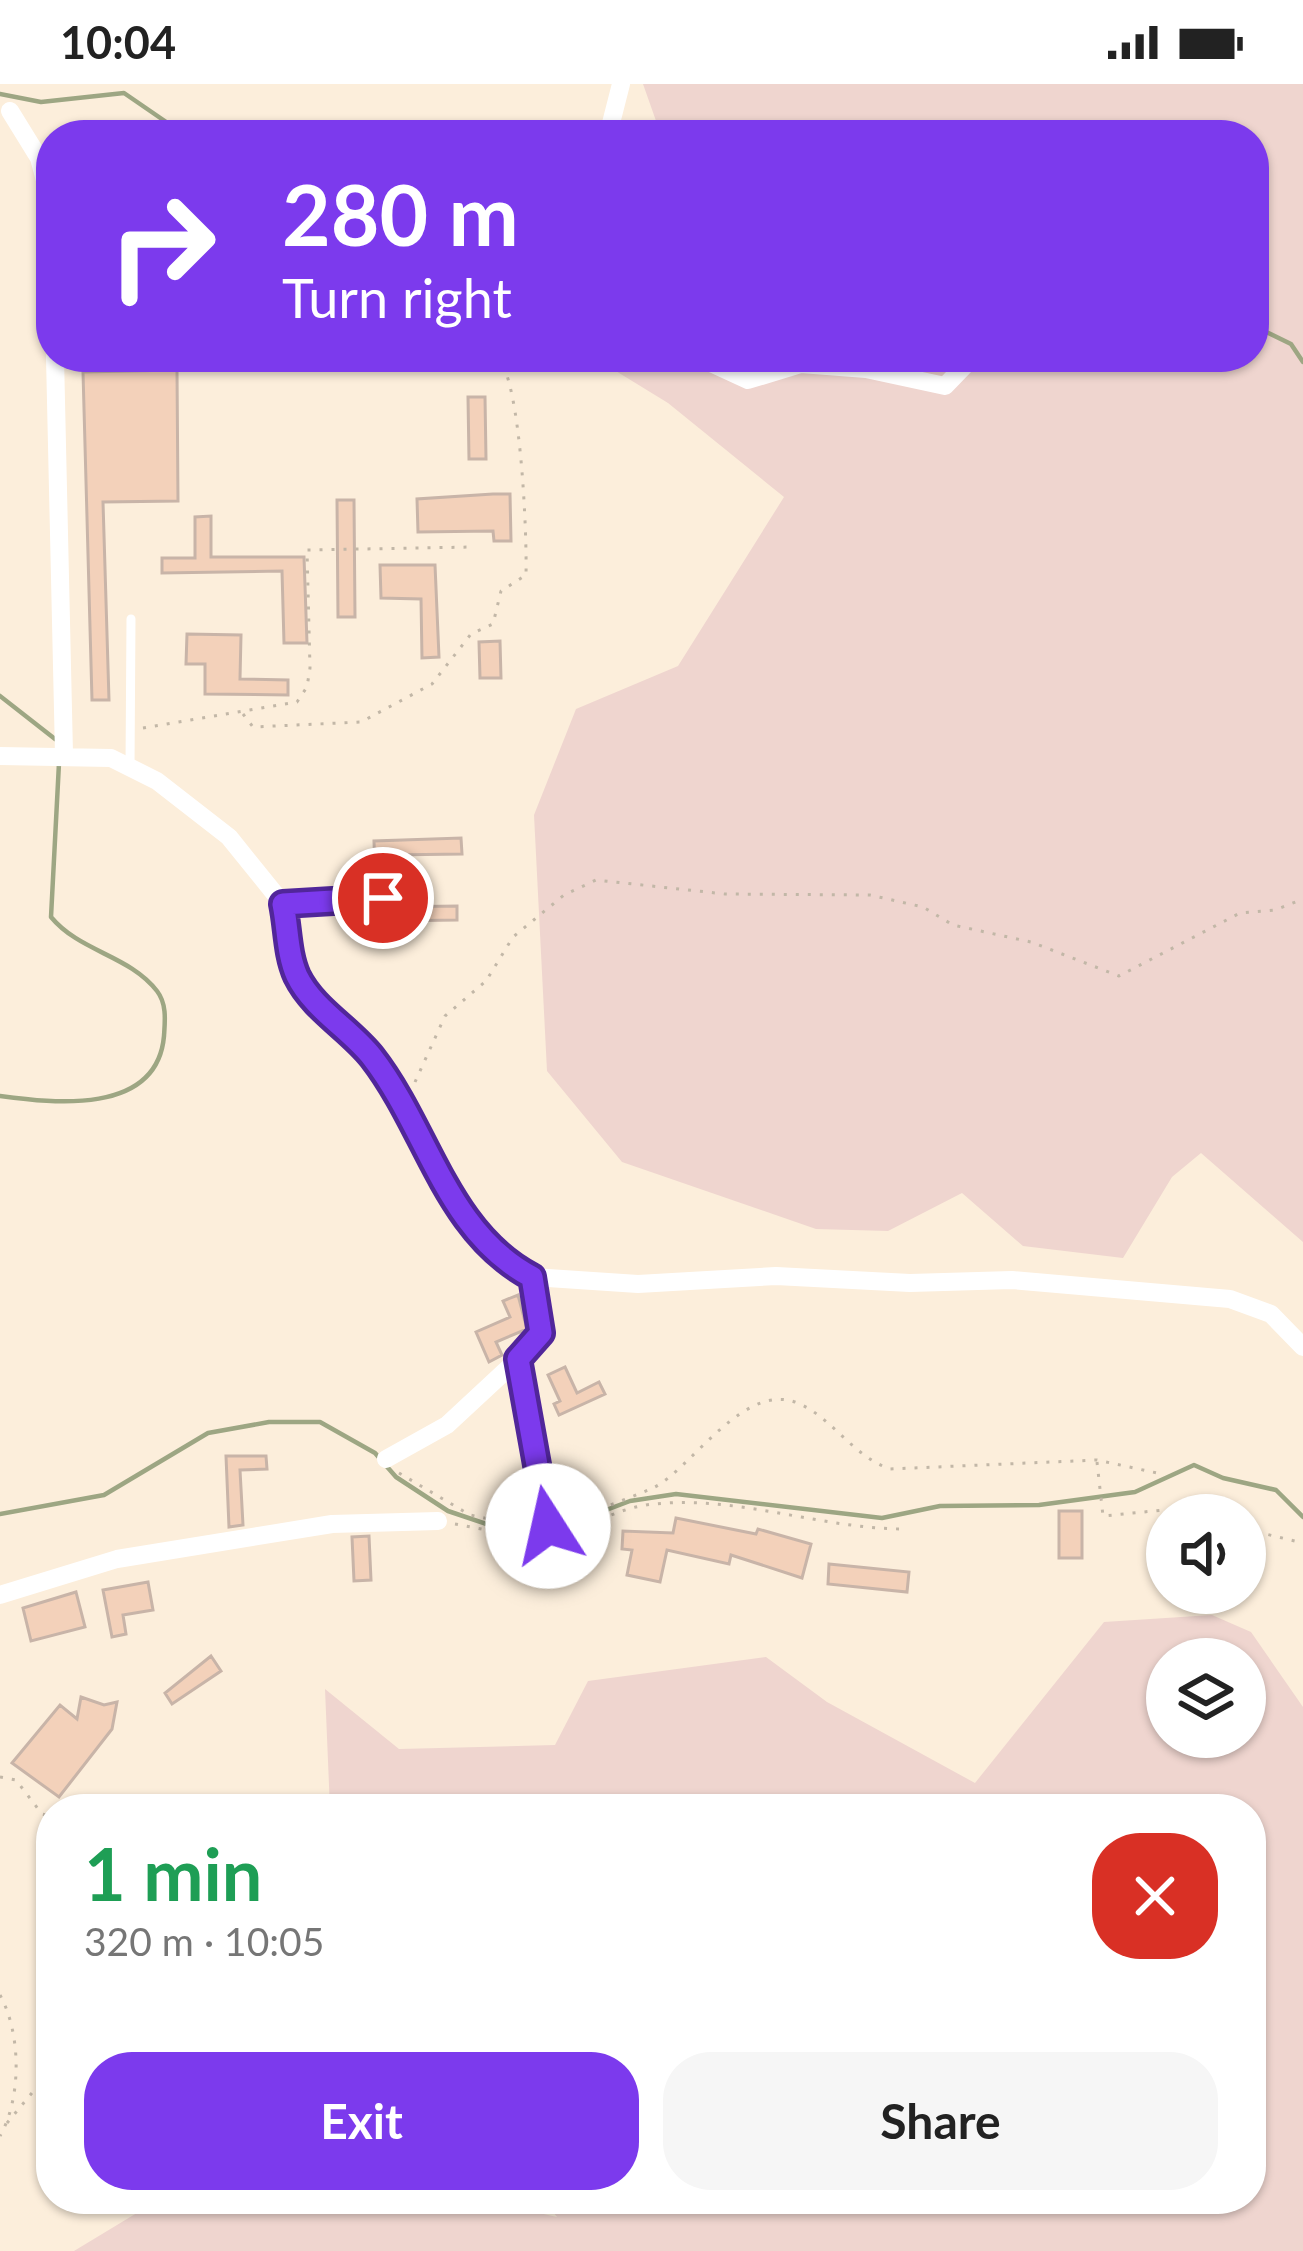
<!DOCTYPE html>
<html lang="en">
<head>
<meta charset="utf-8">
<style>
	body { margin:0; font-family:Lato,sans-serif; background:#f6f6f6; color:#222; height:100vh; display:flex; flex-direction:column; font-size:45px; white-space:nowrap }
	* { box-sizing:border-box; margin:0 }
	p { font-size:39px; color:#767676 }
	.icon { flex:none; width:66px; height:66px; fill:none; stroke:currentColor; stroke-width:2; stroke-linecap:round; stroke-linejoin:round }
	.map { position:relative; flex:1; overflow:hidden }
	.details { position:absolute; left:36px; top:1710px; width:1230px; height:420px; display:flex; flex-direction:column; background:#fff; border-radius:48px; box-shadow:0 3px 9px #0004 }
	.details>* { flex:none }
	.top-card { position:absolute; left:36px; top:36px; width:1233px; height:252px; border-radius:48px; box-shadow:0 3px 9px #0004; background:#7c3aed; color:#fff; overflow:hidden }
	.controls { position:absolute; left:1146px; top:1410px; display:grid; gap:24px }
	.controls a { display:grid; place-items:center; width:120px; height:120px; border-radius:50%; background:#fff; box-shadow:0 3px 9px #0004; font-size:60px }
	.pin { position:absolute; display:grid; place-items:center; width:102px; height:102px; color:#fff; margin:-51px; border:6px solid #fff; border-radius:50%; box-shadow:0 3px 12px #0007 }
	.me { position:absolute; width:132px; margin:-66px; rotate:350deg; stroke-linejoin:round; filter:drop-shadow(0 0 9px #0008) }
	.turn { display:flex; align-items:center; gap:42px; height:252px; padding:0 48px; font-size:54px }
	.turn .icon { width:156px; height:156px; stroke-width:2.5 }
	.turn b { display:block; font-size:84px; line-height:102px }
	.round { display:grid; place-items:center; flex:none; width:126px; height:126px; border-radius:48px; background:#f6f6f6 }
	.headline { display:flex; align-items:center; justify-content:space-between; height:204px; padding:0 48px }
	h1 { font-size:72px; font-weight:700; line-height:90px; color:#1e9e55 }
	.action { display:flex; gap:24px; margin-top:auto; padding:24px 48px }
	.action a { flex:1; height:138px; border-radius:48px; background:#7c3aed; color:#fff; font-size:48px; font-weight:700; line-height:138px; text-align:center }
	.action a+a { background:#f6f6f6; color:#222 }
	.status { display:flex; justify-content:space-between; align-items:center; height:84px; padding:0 60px; background:#fff; direction:ltr }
	.status svg { height:33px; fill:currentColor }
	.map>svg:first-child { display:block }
</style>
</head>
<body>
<div class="status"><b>10:04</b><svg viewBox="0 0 49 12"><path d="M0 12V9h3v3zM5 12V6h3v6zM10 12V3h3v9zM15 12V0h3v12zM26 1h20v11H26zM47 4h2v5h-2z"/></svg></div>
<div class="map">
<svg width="1303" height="2167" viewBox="0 0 1303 2167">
	<rect width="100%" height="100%" fill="#fceedb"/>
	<path fill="#efd5cf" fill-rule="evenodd" d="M643,0H1303V1158L1201,1069L1172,1093L1123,1174L1023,1162L962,1109L888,1147L816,1145L622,1078L547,987L534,731L576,625L678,582L784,413L668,319L593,273H1254V51H661Z
		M1212,1531L1251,1548L1303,1623V2167H74L160,2115H476L557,2133L543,2115H1251V1725H330L325,1605L399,1665L555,1661L588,1597L766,1573L827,1618L975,1699L1104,1538ZM1167,1575H1245V1653H1167Z"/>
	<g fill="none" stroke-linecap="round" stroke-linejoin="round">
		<path stroke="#9da683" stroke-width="4.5" d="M0,10L41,18L124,9L172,42L203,51
			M1254,242L1291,260L1303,278
			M0,612L55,655
			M0,1012C52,1019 157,1032 164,952C165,937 167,920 157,907C129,871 80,868 51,833L59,679
			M0,1430L104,1411L208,1349L269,1338H320L375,1369L396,1393L448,1427L510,1448H545
			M556,1445L630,1417L676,1410L882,1434L940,1422L1039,1421L1135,1408L1194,1381L1223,1394L1276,1406L1303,1433"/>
	</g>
	<path fill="#f3d1ba" stroke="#c8b4a8" stroke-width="3" d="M177,286L178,417L103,418L109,616H92L83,288Z
		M468,313H485L486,375H469Z
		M493,410H510L511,457H494L493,447L418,448L417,415Z
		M337,416H354L355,533H338Z
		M211,432V473H304L307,559H284L282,487L162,489V474H195V433Z
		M380,481H435L439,573L422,574L421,515L381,514Z
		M187,550L241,551L240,595L288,596V611L205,610V580H186Z
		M500,557L501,594H480L479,558Z
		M461,754L462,770L389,771L390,789H375L374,757Z
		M457,822V836L387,837V823Z
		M518,1211L527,1245L496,1258L502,1271L489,1278L476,1248L510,1233L503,1217Z
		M565,1283L577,1309L599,1298L605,1310L559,1331L554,1320L560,1317L548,1291Z
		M226,1372H266L267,1385L240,1386L243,1441L229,1443Z
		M1059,1427H1082V1474H1059Z
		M676,1434L756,1450L758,1445L811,1460L802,1494L731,1471L729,1480L667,1466L660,1498L627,1491L632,1466L622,1465L623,1447L673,1449Z
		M369,1452L371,1496L354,1497L352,1453Z
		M829,1480L909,1488L907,1508L828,1500Z
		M148,1498L153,1526L123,1531L126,1550L112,1553L103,1506Z
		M76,1508L85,1543L31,1557L23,1524Z
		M211,1572L221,1587L172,1620L165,1609Z
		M81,1613L104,1621L117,1618L112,1645L59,1713L12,1679L60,1621L77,1635Z"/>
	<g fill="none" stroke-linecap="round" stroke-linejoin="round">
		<path stroke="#c2b7a7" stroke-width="3" stroke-dasharray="3 9" stroke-linecap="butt" d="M243,630L253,643L361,638L432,600L471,550L493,540L501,507L526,491C527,450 521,299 498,273
			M143,644L297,618L307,603L310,584L307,466L473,463
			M415,998L445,932L486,897L513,853L564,811L596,796L725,810L870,811L923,823L953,841L1031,858L1119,892L1240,829L1275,826L1303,815
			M1097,1378L1103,1432L1174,1425L1186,1431
			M399,1389L470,1431L527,1443
			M566,1438C594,1427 625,1416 653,1404C692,1385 745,1294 800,1320C834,1336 853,1372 890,1385L1097,1376L1157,1389
			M455,1440L534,1455
			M1245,1445L1303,1459
			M567,1449C592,1440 619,1425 646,1421C734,1409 818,1445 905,1445
			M0,1693L16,1696L42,1730L51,1732
			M0,1911C21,1949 22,2013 0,2052
			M7,2039L51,1986"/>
		<path stroke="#fff" stroke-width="9" d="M130,683L131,535
			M283,820L383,814"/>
		<path stroke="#fff" stroke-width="18" d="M10,27L39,74L51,119
			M608,51L621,0
			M55,273L64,670
			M698,273L748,296L801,280L866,285L945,302L973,273
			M0,672L111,674L157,697L229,753L283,820L299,896L371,972L403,1016L458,1126L516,1184L533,1193L638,1200L776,1192L910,1199L1012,1196L1230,1215L1271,1230L1303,1263
			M533,1193L541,1249L518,1275L548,1442
			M386,1375L447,1341L518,1275
			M0,1511L117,1475L332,1440L438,1437"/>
	</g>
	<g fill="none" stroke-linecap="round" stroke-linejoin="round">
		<g stroke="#51269a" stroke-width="30">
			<path id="route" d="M383,814L283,820C288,844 287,870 297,892C313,925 350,945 372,973C428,1045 446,1148 532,1193L541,1249L518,1275L548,1442"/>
		</g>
		<use href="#route" stroke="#7c3aed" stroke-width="21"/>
	</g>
</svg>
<div class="controls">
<a><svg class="icon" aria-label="sound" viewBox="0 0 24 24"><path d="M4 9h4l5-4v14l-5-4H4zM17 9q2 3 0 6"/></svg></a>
<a><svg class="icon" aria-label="layers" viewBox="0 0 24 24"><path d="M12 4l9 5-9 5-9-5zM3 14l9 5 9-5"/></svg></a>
</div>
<div class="pin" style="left:383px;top:814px;background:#d93025"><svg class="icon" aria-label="arrive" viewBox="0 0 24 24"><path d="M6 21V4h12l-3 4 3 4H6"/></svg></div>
<svg class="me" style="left:548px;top:1442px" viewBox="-20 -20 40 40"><circle r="19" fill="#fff"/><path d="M0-13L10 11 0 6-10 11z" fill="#7c3aed"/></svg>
<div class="top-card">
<div class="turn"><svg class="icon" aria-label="right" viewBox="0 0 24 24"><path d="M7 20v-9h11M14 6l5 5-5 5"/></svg><div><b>280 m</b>Turn right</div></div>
</div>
<section class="details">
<div class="headline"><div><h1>1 min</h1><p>320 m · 10:05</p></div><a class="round" style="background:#d93025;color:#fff"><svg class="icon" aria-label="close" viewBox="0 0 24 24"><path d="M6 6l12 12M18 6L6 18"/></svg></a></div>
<div class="action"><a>Exit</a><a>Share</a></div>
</section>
</div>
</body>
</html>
